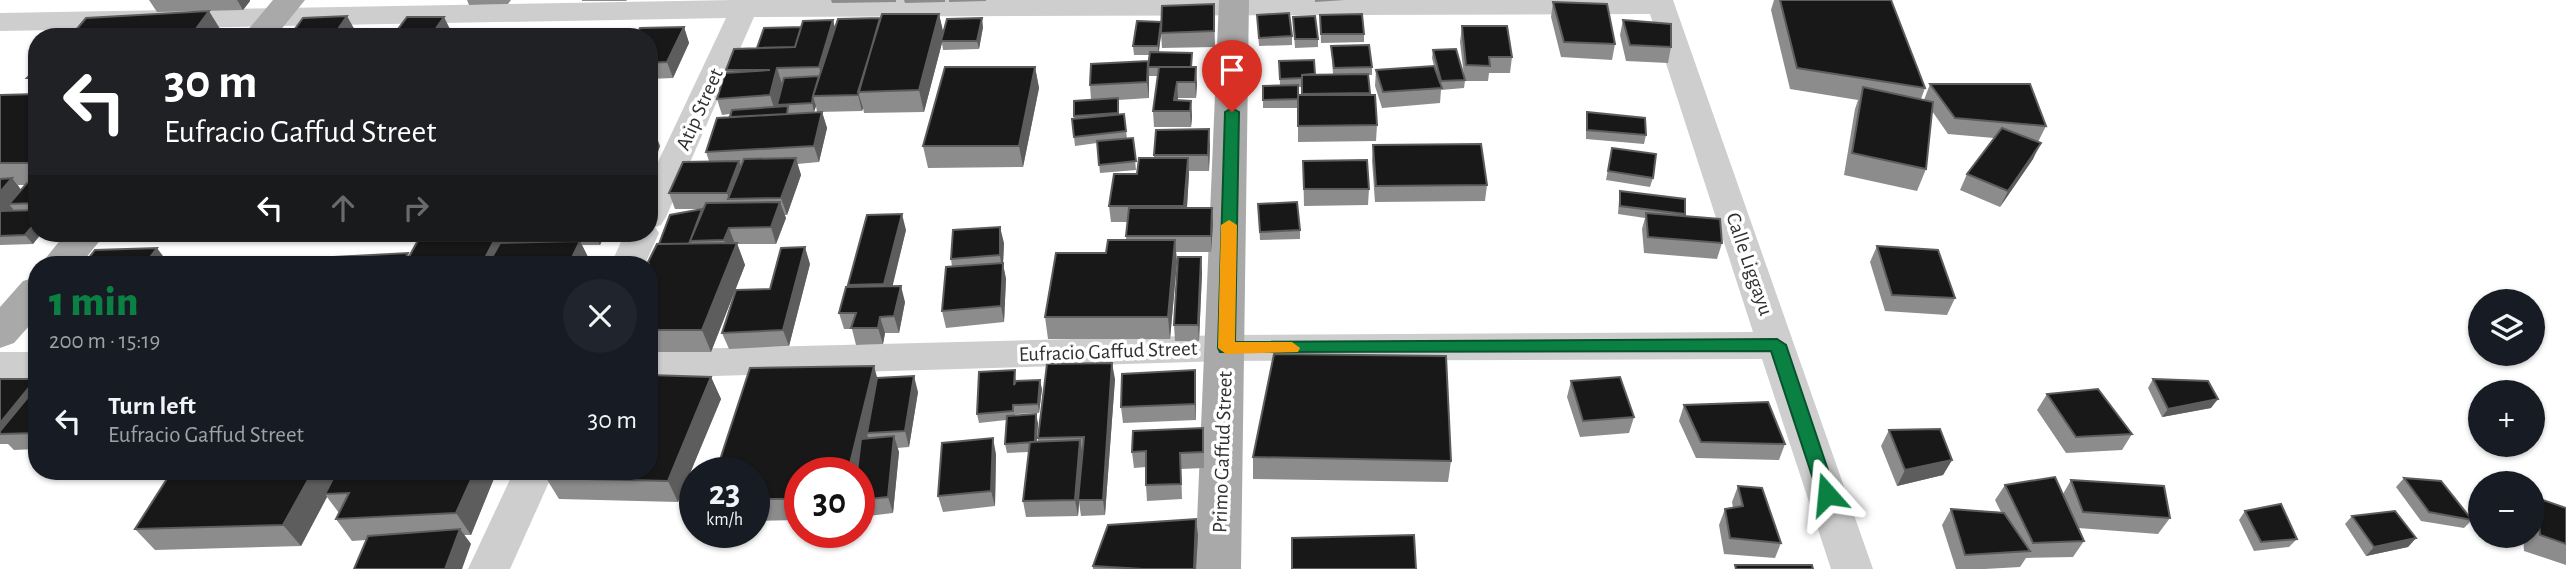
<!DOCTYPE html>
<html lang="en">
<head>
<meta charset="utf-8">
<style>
	body { margin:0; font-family:"Alegreya Sans",sans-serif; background:#20242c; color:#f1f3f6; height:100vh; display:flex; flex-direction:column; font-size:26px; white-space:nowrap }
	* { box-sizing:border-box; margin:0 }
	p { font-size:23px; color:#9ea1a6 }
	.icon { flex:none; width:38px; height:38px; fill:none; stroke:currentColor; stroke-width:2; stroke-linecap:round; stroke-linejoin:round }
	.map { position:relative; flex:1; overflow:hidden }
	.panel { position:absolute; left:28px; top:256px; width:630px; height:224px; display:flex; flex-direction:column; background:#171b24; border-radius:28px; box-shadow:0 2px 5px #0004 }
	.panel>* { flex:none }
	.banner { position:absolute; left:28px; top:28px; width:630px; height:214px; border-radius:28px; box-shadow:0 2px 5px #0004; background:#202124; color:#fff; overflow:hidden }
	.tools { position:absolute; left:2468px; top:289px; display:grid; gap:14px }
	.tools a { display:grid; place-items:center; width:77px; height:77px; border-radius:50%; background:#171b24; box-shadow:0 2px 5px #0004; font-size:35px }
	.speed { position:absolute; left:679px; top:457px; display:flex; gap:14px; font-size:35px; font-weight:700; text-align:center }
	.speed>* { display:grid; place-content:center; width:91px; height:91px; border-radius:50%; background:#171b24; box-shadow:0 2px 5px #0004; line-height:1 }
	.speed small { font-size:18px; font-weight:400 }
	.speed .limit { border:10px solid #d22; background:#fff; color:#111 }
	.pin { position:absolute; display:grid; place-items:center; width:60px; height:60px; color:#fff; margin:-72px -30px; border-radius:50% 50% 50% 0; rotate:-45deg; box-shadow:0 0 7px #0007 }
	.pin .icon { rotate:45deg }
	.me { position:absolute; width:77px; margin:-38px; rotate:342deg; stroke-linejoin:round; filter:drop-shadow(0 0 5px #0008) }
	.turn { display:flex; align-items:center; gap:24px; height:147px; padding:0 21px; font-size:32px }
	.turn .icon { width:91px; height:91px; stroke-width:2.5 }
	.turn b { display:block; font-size:49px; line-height:60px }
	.lanes { display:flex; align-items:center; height:66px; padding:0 21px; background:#0003; justify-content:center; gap:35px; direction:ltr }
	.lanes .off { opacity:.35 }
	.round { display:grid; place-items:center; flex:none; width:74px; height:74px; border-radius:37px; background:#20242c }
	.head { display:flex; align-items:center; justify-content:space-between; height:119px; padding:0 21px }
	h1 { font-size:42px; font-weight:800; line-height:52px; color:#0b8043 }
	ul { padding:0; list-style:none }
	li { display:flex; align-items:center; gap:21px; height:91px; padding:0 21px }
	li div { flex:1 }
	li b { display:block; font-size:26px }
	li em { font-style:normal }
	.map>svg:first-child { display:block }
</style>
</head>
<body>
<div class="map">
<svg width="2566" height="569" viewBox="0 0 2566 569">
	<rect width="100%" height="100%" fill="#fff"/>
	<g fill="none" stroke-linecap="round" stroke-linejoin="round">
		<path fill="#cecece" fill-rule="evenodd" d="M734,0H1673L1873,569H1831L1762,359L1226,361L649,378V350L1226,335L1753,332L1650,14L754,17L666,217L661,225L655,227L659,233L645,264H611L625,233H649V181L726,18L0,31V13Z
			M0,352H37V380H0Z
			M514,471H554L510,569H468Z"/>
		<path fill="#a9a9a9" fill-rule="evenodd" d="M273,0H305L275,37H242Z
			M1219,0H1249L1241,569H1195Z
			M66,233H106L81,264H41Z
			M37,277V317L14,343L0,348V307L23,281Z"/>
	</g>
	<path fill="#8c8c8c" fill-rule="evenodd" d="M149,0H250V1L243,10L157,12Z
		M467,0H511L508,4L469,5Z
		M582,0H627L626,1H582Z
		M831,0H896V2L832,3Z
		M904,0H945V2L905,3Z
		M949,0H986V1L949,2Z
		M1315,0H1345L1315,2Z
		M1774,0H1891L1925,88L1921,99L1924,100L1930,84L2046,126L2038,142L2033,159L2000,207L1960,190L1967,174L1994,138L1948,134L1932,111L1926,169L1917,191L1844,175L1855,109L1858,100L1790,89L1771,10Z
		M1553,2L1615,44L1612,60L1561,57L1551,17Z
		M1214,4L1215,47L1162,48L1161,33L1159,52L1192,53V67L1197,83L1196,98H1178L1177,101H1191L1192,117L1191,127H1154L1153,111L1158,76H1149V98L1118,100L1119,115L1124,114L1127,139L1133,138L1136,170L1100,173L1097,143L1075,146L1072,119H1074V116L1091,100L1090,85L1148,67L1149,55H1134L1133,46L1161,22Z
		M939,14L943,33L983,27L979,49L943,50L942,43L924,112L864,113L863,108L862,111L817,112L816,106L814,112L790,113L822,112L827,128L819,162L797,164L801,175L787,215H784L786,218L776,244H737L745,265L711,352H649V264L659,244L704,209H675L669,193L709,161L706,152L730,114L722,115L717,99L727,73L726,70L757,48L801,27L833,20L835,28L880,18Z
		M1257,15L1292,36V45L1259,46Z
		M1320,15L1364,34V42L1321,43Z
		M1293,17L1318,39V47L1295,48Z
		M1623,20L1671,47L1668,63L1626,61L1620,35Z
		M1462,26L1512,57L1510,73H1489L1488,81H1465L1464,88L1441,90L1440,103L1382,108L1375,86L1376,70L1434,66L1432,58L1433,50L1464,76L1460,42Z
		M684,27L689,43L673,78L649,79V37Z
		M356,32L352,37H289Z
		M1331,46L1372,67V75H1368L1370,95L1377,125L1376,141L1298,142V108H1263V86L1280,85L1279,61L1315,74H1333ZM1298,87H1302V95H1299Z
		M1035,67L1039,88L1023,167L928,168L923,146Z
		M37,68V90L27,78Z
		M37,91V233L33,244L0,245V95L34,94ZM18,185H25L21,190Z
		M1587,112L1646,135L1644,144L1586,139V121Z
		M1210,145L1209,171H1189L1187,208L1213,224L1211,252H1176L1177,262L1170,339H1048L1045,317L1106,253L1126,240L1127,222H1111L1109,206L1137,174L1154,158V155Z
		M1373,145L1487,185L1485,201L1375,202L1372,161Z
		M1612,148L1653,178L1650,187L1606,180Z
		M1303,161L1369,189L1368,205L1304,206Z
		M1620,191L1685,214V216L1722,243L1717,259L1644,253L1642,229L1645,218L1618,214L1619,200Z
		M1258,204L1300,230V239L1260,240Z
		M906,230L892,286L905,302L899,333H885L883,344L856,345L852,329H844L839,313L849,287L848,285Z
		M422,233H505L510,242H529L524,233H605L600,245H582L588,257L584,264H270L330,263L410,255Z
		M1004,243L1003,264L1006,279L1004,322L946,328L942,311L952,267L951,259Z
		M1877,246L1955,298L1947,315L1885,311L1870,262Z
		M1201,257L1202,273L1199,341H1175L1174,325Z
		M810,264L789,346L729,349L722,333Z
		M1015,370L1016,381L1042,389L1039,413L1015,414V416L1038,423L1037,442H1038V438L1115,379L1105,515L1081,516L1079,502L1078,516L1026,517L1023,501L1029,452L1007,453L1005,444L1006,420L979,423L977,414Z
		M711,377L721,399L678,502L559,499L546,478Z
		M877,378L918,392L909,447L897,448L899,452L893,513L860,517L859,500L800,472V520L754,521V472Z
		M0,379H36L37,380V449L14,450L8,444H0Z
		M2153,379L2211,408L2162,417L2148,388Z
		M1571,381L1634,417L1629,433L1580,437L1567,397Z
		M1196,386V420L1123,423L1121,407Z
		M2047,394L2132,434L2122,450L2066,453L2037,410Z
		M1684,405L1785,444L1779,460L1696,458L1679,421Z
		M1889,430L1952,460L1943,475L1897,486L1881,446Z
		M1204,444V468L1181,469L1182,499L1147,501L1146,485V467L1134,468L1132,452Z
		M996,454L995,506L943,512L938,496Z
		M1253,457L1451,461L1448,482L1253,479Z
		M172,471H497L471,535H464L471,544L366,540L352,541L336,519L339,513L327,497L301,546L155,550L135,529Z
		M2404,478L2472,520L2464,528L2421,521L2396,487Z
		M2071,480L2170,518L2158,534L2078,528L2084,541L2073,557L2026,558L2020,567L1985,569H1956L1942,525L1951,509L2001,512L1995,500L2005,485L2063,494Z
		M1738,486L1781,543L1775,558L1724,554L1719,525L1725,509L1733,508L1732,502Z
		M2537,498L2566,508V565L2524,551L2523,536H2532V503Z
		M2245,511L2297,539L2289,547L2254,551L2239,520Z
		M2352,516L2416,538L2408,547L2366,556L2345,524Z
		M1198,535L1196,569H1093V566Z"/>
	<path fill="#5d5d5d" d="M237,0H250V1L243,10Z
		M209,11L222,32L219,37H190Z
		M939,14L944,35L924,112L919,90Z
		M347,16L356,32L352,37H335L334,35Z
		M444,17L452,33L449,37H430Z
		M982,18L983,27L979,49L977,41Z
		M833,20L837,36L823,83L819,67Z
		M1161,22L1162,30L1158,55V46Z
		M684,27L689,43L673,78L667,62Z
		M1148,61L1149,77V98L1147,82Z
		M1035,67L1039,88L1023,167L1019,146Z
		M1196,67L1197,83L1196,98L1195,82Z
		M777,68L782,84L775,111L770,95Z
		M1177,82L1178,98L1176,111L1174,100Z
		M858,92L863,108L862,111L858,95Z
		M813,97L816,106L814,112L812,103Z
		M1191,101L1192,117L1191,127L1190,111Z
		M822,112L827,128L819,162L814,146Z
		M649,115L652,123L649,129Z
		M1209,129L1210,145L1209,171L1208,155Z
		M654,130L660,146L652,170L649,164V143Z
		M2041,143L2033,159L2000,207L2008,191Z
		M796,158L801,175L787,215L781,198Z
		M1188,158L1189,174L1186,222L1184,206Z
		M739,161L745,177L729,199L727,193Z
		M12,178L25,195L9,204L13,209L0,223V192Z
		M780,202L786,218L776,244L771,227Z
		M1212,208L1213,224L1211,252V236Z
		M902,214L906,230L889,301L884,284Z
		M37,221V233H42L33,244L25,235Z
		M1000,227L1004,243L1003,264L1006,279L1004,322L1001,306L1002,270L1000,255Z
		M729,228L735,244L731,257L724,240Z
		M498,233H505L513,248L504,259H491L494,264H482Z
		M594,233H605L600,245Z
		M1175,240L1177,262L1170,339L1168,317Z
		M580,241L588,257L584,264H569Z
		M737,243L745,265L711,352L702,330Z
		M805,247L810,264L789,346L783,330Z
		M157,248L169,264H145Z
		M1201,257L1202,273L1199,341L1198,325Z
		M901,286L905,302L899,333L894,316Z
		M880,317L885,333L883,344L878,328Z
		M1112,363L1115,379L1105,515L1103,500Z
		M874,366L880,388L867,433L868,438L859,472H848Z
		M1195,370L1196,386V420L1195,404Z
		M914,376L918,392L909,447L905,431Z
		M711,377L721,399L678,502L668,481Z
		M36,379L37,380V413L0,432V423Z
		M1040,380L1042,389L1039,413L1038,404Z
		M2218,399L2211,408L2162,417L2168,409Z
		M1036,414L1038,423L1036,451L1035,443Z
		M894,436L899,452L893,513L888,497Z
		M993,438L996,454L995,506L991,491Z
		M1080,440L1083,456L1078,516L1075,500Z
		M1952,460L1943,475L1897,486L1905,470Z
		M313,471H341L325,494L327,497L301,546L283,525Z
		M475,471H497L471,535L456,513Z
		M1196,519L1198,535L1196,569H1194Z
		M460,529L471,544L462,569H445Z
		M2416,538L2408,547L2366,556L2374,547Z"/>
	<path fill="#181818" stroke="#5d5d5d" stroke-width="2" d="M1780,0H1891L1925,88L1797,68Z
		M1553,2L1607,4L1615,44L1564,42Z
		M1214,4V31L1161,33L1162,6Z
		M209,11L190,37H70L86,18Z
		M1289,13L1292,36L1259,38L1257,15Z
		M882,14H939L919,90L858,92Z
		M1362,14L1364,34H1321L1320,15Z
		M347,16L334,35H321L319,37H289L303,18Z
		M1315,16L1318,39H1295L1293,17Z
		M407,17H444L430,37H392Z
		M880,18L858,95L813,96L838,19Z
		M982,18L977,41H941L947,19Z
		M833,20L819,67L777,68L770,95L717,99L725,73L770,70H726L734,49L795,47L803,21Z
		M1623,20L1671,24V47L1630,45Z
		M1137,21L1161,22L1158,46H1133Z
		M1462,26H1507L1512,57H1489L1490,66L1466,65Z
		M684,27L667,62L649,63V37H635L640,28Z
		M801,27L795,47L757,48L764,28Z
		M600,35H634L633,37H599Z
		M471,36H519L470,37Z
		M1369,45L1372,67L1334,68L1331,46Z
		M1456,49L1465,80L1441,81L1433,50Z
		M1150,52L1192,53L1191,67H1148Z
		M1314,60L1315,74L1302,75V78L1280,79L1279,61Z
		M1148,61L1147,82L1090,85L1091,64Z
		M1434,66L1442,88L1383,92L1376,70Z
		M945,67H1035L1019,146H923Z
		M1159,67H1196L1195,82H1177L1174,100L1191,101L1190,111H1153Z
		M37,68V78H27Z
		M1368,74L1370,93L1302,94V75Z
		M819,76L813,96L812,103L777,105L784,78Z
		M1930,84H2030L2046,126L1955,118Z
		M1298,85V99L1263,100V86Z
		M1863,87L1933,102L1926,169L1852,153Z
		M37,94V163H0V95Z
		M1298,95H1375L1377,125L1298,126Z
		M1118,98V113L1074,116V101Z
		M788,106L787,114L730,117L732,110Z
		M822,112L814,146L706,152L717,118Z
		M1587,112L1645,118L1646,135L1587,130Z
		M1124,114L1126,131L1074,137L1072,119Z
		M2002,128L2041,143L2008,191L1967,174Z
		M1209,129L1208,155H1154L1156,130Z
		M649,130H654L649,143Z
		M1133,138L1136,161L1099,165L1097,141Z
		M1481,144L1487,185L1376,186L1373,145Z
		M1612,148L1656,154L1653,178L1608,171Z
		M796,158L781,198L728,199L744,159Z
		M1139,158H1188L1184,206H1109L1114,174H1137Z
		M1367,160L1369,189H1304L1303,161Z
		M739,161L727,193H669L683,162Z
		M12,178L0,192V179Z
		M27,183H37V203L9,204Z
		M1620,191L1685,199V214L1620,206Z
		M780,202L771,227L729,228L724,240L690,241L706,203Z
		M1297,202L1300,230L1260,232L1258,204Z
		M1129,208H1212L1211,236H1126Z
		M702,209L689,244H659L670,215Z
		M37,210V221L25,235L0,236V212L1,211Z
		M1646,213L1720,219L1722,243L1648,237Z
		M902,214L884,284L848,285L867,215Z
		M1000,227V255L951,259L953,230Z
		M422,233H498L482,264H405Z
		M1108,240H1175L1168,317H1045L1056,253H1106Z
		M580,241L569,264H501L504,259H491L500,243Z
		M737,243L702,330H649V264H647L657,244Z
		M1877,246L1938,250L1955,298L1892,295Z
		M805,247L783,330L722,333L736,290L770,289L781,248Z
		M157,248L145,264H84L95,250Z
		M408,253L403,264H330L334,257Z
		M1178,257H1201L1198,325H1174Z
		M328,260L326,264H270L272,262Z
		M1003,263L1001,306L942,311L946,267Z
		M901,286L894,316L880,317L878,328H851L856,313H839L846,287Z
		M1274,354L1446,356L1451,461L1253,457Z
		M1112,363L1103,500H1078L1084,437L1038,438L1047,364Z
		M874,366L848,472H800V499H754V472H716L750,368Z
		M1015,370L1014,385L1016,381L1040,380L1038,404L1013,405V411L977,414L979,372Z
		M1195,370V404L1121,407L1122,374Z
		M649,375L711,377L668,481L546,478L550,471H649Z
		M914,376L905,431L867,433L877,378Z
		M1620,377L1634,417L1583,421L1571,381Z
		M0,379H36L0,423Z
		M2153,379L2208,381L2218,399L2168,409Z
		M37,386V433L0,434V431Z
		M2098,389L2132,434L2076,437L2047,394Z
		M1768,402L1785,444L1701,442L1684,405Z
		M1036,414L1035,442L1005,444L1007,416Z
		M1203,428V452L1180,453L1181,484L1146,485V451L1132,452L1133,431Z
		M1940,429L1952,460L1905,470L1889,430Z
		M894,436L888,497L859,500V472H857L861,439Z
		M993,438L991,491L938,496L942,443Z
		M1080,440L1075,500L1023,501L1030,442Z
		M172,471H313L283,525L135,529Z
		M337,471H475L456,513L336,519L349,493L325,494Z
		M2055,477L2084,541L2033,543L2005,485Z
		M2404,478L2441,481L2472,520L2429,512Z
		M2071,480L2164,486L2170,518L2083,512Z
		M1738,486L1762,488L1781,543L1730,538L1725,509L1743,506Z
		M2537,498L2566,508V544L2540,535Z
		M2281,504L2297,539L2261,542L2245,511Z
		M1951,509L2004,513L2030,551L1965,555Z
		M2395,511L2416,538L2374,547L2352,516Z
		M1196,519L1194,569H1143L1093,566L1108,525Z
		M460,529L445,569H354L368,536Z
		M1414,535L1416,569H1292V538Z
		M1735,565H1812L1813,569H1736Z"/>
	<path fill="#0b8043" stroke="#07532c" stroke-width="2" d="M1232,108L1239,112L1235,342L1777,339L1786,345L1836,494L1833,500L1827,502L1820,500L1818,494L1771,351L1220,352L1218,348L1225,112Z"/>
	<path fill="#f59e0b" d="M1229,220L1237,225L1235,342H1292L1300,348L1298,352L1226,354L1218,348L1221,225Z"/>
	<g text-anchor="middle" stroke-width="7" stroke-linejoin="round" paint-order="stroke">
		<g font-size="21" fill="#313131" stroke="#fff">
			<text transform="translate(699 109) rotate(-66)" y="7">Atip Street</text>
			<text transform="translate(1750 264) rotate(71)" y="7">Calle Liggayu</text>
			<text transform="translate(1108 351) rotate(-2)" y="7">Eufracio Gaffud Street</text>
			<text transform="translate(1222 452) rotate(-88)" y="7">Primo Gaffud Street</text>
		</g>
	</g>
</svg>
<div class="tools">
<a><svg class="icon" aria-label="layers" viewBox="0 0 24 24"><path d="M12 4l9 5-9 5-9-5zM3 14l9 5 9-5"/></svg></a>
<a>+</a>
<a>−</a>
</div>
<div class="speed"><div>23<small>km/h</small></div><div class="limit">30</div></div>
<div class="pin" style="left:1232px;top:112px;background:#d93025"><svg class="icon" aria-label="arrive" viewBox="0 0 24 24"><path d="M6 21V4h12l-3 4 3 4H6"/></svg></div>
<svg class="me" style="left:1827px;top:494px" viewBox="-20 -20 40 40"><path d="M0-17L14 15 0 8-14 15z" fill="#0b8043" stroke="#fff" stroke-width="4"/></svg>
<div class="banner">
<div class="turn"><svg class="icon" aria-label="left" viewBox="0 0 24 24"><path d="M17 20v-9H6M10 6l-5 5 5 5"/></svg><div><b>30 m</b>Eufracio Gaffud Street</div></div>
<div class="lanes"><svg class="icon" aria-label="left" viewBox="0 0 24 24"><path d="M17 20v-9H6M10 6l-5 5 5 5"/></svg><svg class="icon off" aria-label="ahead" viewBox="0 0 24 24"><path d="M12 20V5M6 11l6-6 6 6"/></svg><svg class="icon off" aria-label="right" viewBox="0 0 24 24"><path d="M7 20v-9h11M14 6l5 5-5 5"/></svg></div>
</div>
<section class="panel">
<div class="head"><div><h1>1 min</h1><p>200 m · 15:19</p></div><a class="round"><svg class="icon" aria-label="close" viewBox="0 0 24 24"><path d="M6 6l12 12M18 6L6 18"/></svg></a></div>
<ul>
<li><svg class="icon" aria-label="left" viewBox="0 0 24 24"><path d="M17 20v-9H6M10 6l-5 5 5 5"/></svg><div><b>Turn left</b><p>Eufracio Gaffud Street</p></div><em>30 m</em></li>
</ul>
</section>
</div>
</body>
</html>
